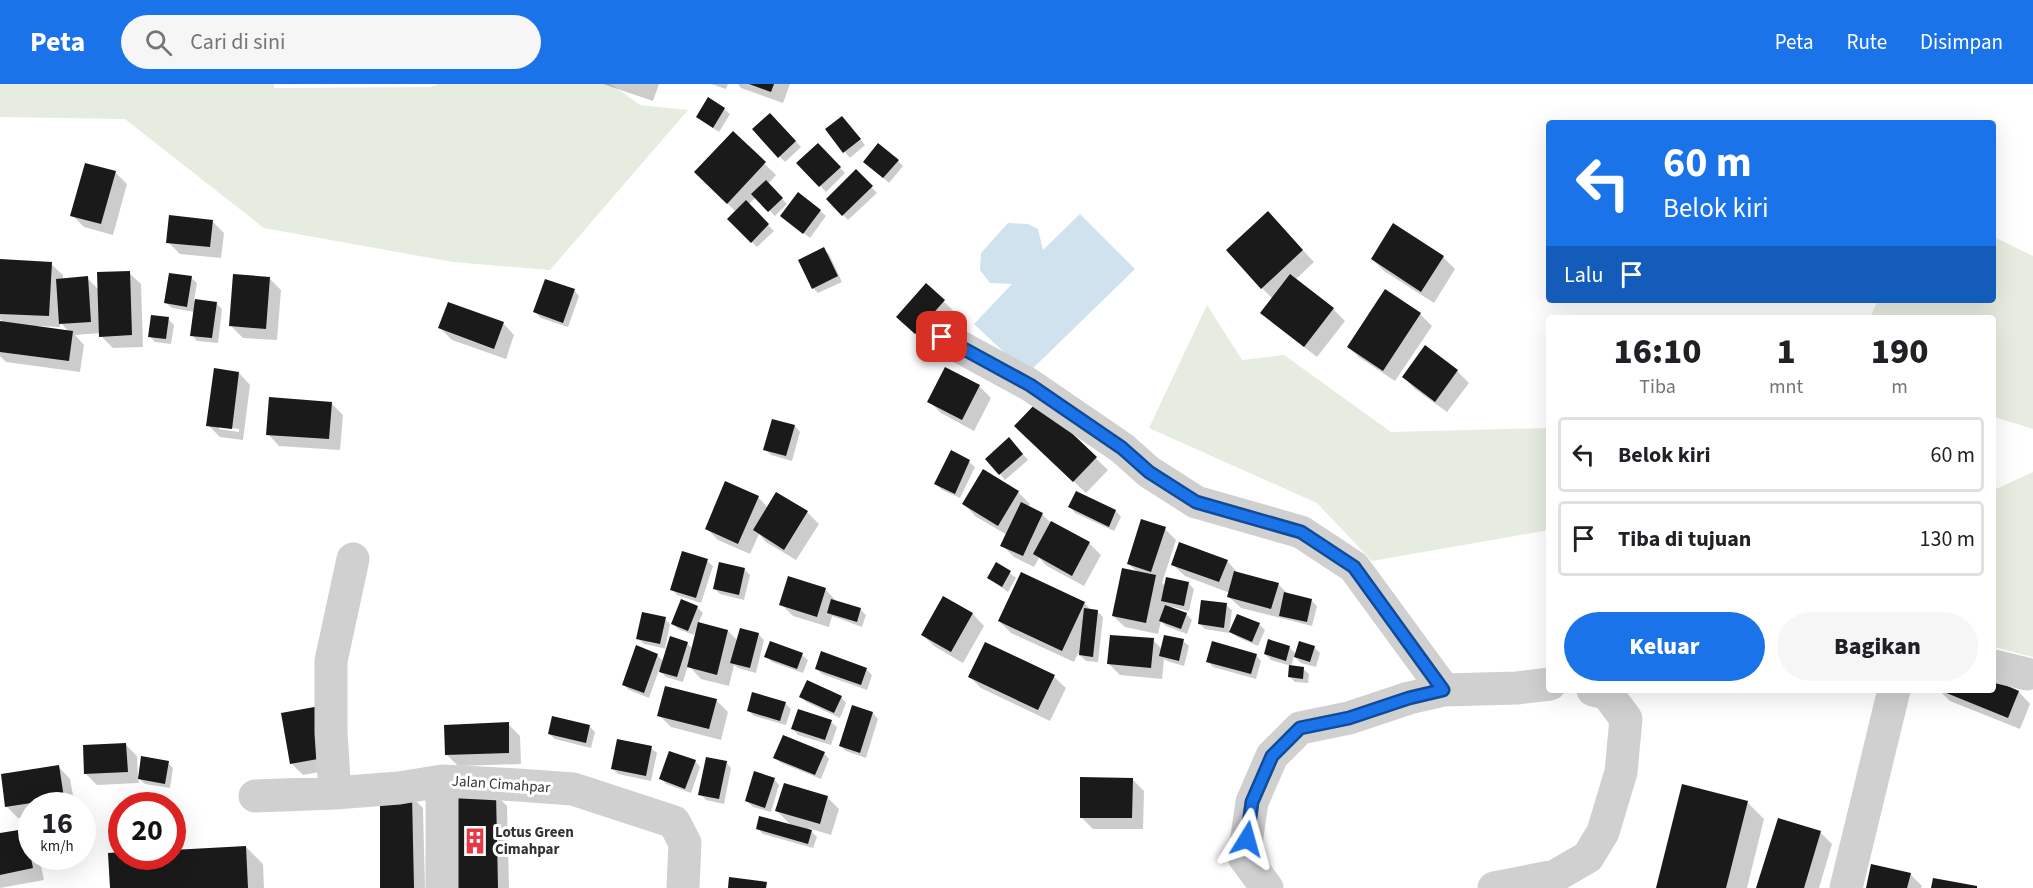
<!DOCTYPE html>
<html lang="id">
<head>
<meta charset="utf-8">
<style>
	body { margin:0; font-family:"Source Sans 3",sans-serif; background:#f6f6f6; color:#202124; height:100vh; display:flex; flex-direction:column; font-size:22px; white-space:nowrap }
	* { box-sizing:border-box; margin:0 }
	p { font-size:20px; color:#757577 }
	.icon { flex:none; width:33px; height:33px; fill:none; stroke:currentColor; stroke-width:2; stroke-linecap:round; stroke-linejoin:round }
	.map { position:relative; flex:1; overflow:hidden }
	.panel { position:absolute; left:1546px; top:231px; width:450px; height:378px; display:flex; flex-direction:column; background:#fff; border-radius:6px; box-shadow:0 6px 24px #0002 }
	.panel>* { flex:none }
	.banner { position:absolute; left:1546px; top:36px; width:450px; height:183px; border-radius:6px; box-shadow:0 6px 24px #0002; background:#1a73e8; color:#fff; overflow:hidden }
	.speed { position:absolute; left:18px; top:708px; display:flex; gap:12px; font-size:30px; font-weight:700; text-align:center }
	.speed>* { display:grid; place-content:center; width:78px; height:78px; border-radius:50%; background:#fff; box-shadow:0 6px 24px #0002; line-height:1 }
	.speed small { font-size:15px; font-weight:400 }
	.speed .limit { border:9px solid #d22; background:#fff; color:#111 }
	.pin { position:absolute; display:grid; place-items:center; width:51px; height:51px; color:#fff; margin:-26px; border-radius:12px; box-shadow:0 3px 9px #0006 }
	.me { position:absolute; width:66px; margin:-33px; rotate:8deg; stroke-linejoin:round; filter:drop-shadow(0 0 4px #0008) }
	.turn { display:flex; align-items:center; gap:21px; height:126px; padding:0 18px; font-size:27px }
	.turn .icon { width:78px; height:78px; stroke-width:2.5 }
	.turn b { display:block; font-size:42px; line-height:51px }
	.then { display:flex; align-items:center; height:57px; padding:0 18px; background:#0003; gap:12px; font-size:22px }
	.eta { display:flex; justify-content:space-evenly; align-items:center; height:102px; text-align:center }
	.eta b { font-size:36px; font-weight:800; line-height:42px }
	.primary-button { display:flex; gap:12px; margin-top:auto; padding:12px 18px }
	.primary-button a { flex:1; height:69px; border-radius:36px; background:#1a73e8; color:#fff; font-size:24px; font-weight:800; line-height:69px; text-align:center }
	.primary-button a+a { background:#f6f6f6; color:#202124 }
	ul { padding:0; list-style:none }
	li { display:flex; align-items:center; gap:18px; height:75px; margin:0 12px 9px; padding:0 6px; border:3px solid #e0e0e0; border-radius:6px }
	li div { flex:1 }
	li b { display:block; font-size:22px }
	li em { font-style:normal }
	header { display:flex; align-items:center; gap:36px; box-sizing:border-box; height:84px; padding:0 30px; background:#1a73e8; color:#fff }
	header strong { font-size:28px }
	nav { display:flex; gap:33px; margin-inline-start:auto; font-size:21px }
	.search { width:420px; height:54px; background:#f6f6f6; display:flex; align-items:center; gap:15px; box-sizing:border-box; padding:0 21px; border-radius:33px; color:#757577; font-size:22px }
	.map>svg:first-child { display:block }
</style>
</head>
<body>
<header>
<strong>Peta</strong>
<div class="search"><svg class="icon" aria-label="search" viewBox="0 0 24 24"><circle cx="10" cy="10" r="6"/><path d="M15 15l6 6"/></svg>Cari di sini</div>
<nav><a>Peta</a><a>Rute</a><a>Disimpan</a></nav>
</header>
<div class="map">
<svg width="2033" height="804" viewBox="0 0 2033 804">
	<rect width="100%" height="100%" fill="#fff"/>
	<path fill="#e6ecdf" d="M0,0H274V4L431,3L439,0H611L640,21L688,26L550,186L453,178L264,144L125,35L0,33Z
		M1994,153L2033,172V345L1994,333V234H1870L1878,216H1994Z
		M1207,221L1242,276L1284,271L1391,348L1549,344V446L1372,477L1317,419L1149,344Z
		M2033,388V573L1994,563V406Z"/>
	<path fill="#cfe2ee" d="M1080,130L1135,185L1027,290L974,240L1012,200L990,199L980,186L981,169L1008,139L1028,140L1038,145L1043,166Z"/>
	<path fill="#0003" fill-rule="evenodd" d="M603,0H659L653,17Z
		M711,0H728L726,5Z
		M738,0H790L783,19L741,4Z
		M724,25L730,30L719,48L697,33Z
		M770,31L801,63L785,78L754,45Z
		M847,39L865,61L850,74L827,46Z
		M733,49L776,91L768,100L787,120L775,132L756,113L748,121L774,147L757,163L729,135L736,128L696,88Z
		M818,61L845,89L826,108L798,79Z
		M898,77L903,82L889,99L871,83Z
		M856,87L877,109L848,136L828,115Z
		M115,88L127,100L113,151L84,143L72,131Z
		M820,127L826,132L810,154L782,132Z
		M212,137L224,149L221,174L180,170L168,158Z
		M1279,141L1314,178L1295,196L1333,225L1345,237L1317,273L1274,240L1262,229L1273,215L1262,204Z
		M1394,141L1443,173L1455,185L1434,219L1384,187L1372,175Z
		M823,165L829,170L842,198L818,209L813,204Z
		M0,177L51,180L63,191V196L87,194L99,206L129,189L141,200L143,263L113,264L101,252V249L75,251L84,261L80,288L6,278L0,272V239H4L0,235ZM60,238L70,249L38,244V242L60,243Z
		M191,194L197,199L194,217L217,220L222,225L218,259L197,257L192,251L195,228L172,224L166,219Z
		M269,194L281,206L277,256L243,254L231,242Z
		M926,201L956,229L928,261L910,245Z
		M574,206L579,212L568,243L541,234L535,228Z
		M1420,230L1432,242L1395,297L1360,274L1348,263Z
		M168,235L174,241L171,260L155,258L150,252Z
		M503,239L514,251L506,275L452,256L440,244Z
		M1457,287L1469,299L1447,328L1415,305L1404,293Z
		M239,289L250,301L243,356L220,353L208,341ZM219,342L239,345V348L219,345Z
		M979,302L991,314L974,347L941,329L929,317Z
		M331,319L343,331L340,366L279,362L268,350Z
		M1038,319L1108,386L1086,409L1027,353Z
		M795,342L800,348L792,377L771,371L765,365Z
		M1015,361L1028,376L1005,396L1000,390Z
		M951,369L969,378L975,383L960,414L942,406L936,400Z
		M1018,408L1030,420L1028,423L1042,430L1051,439L1089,459L1101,471L1084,502L1047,482L1039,474L1034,483L1014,473L1002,461L1007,451L975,432L964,420Z
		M1076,409L1116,427L1121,433L1114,447L1075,429L1070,423Z
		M758,413L768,424L807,428L819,440L796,476L766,458L759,450L750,470L718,456L707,445Z
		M1165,445L1176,456L1162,499L1166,503L1188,499L1194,505L1189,527L1172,523L1171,525L1186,530L1192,536L1187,550L1166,542L1161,537L1158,550L1125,543L1113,532L1138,489L1128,479Z
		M683,469L707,477L713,482L701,519L677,511L672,505Z
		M1227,477L1239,490L1278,500L1289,511L1311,516L1317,522L1312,542L1241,524L1229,513L1230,509L1185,492L1173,481Z
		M997,480L1016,494L1008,508L989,494Z
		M744,485L750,491L744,516L720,510L715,505Z
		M825,505L837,518L860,525L866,531L862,543L832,532L829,543L793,532L781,520Z
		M944,514L973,530L984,542L963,579L934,562L923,551Z
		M1084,519L1092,527H1097L1103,533L1098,578L1086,577L1078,569L1074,578L1011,549L999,537Z
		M1226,521L1232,526L1229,549L1205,545L1200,540Z
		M697,523L703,529L698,540L728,547L738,557L741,546L759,551L764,556L756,589L738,584L734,581L729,602L701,595L688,581L683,598L666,593L659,586L649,614L629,606L623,600L657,571L664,578L667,565L644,560L638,554L665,535L670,540L665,564L687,559L693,565L696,545L694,551L678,545L673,540Z
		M1259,540L1265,546L1258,562L1237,553L1231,548Z
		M1153,556L1162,565L1183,557L1189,562L1184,582L1167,577L1164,575L1162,595L1120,591L1109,580Z
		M1269,557L1290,564L1296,570L1314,563L1320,569L1316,583L1301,579L1294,572L1291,583L1303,585L1309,590L1308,599L1295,598L1289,592L1291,582L1271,576L1265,570Z
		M802,571L808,576L803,589L772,578L766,573Z
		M1256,571L1261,577L1256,595L1213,583L1208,577Z
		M817,585H866L872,591L867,606L822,590Z
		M970,593H1054L1066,604L1050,637L981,604Z
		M1994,598L2019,608L2030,620L2020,645L1950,617L1939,606H1994Z
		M801,613H841L846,619L840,634L806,618Z
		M716,616L728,628L721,656L671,643L659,631Z
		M785,619L791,625L786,641L754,632L748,626Z
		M320,623L340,684L303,691L292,680Z
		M853,623L873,629L878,635L866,674L846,667L840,662Z
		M553,634L590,643L595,648L591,664L555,655L549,650Z
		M831,638L837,643L831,661L798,651L793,645Z
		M508,640L520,652L521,680L458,682L446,670Z
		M125,660L137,672L138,692L168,679L173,684L170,704L145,700L138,694L139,699L97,701L85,689Z
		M651,664L657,669L651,697L618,690L613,685Z
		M824,669L829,675L821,695L781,679L775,674Z
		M695,677L700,683L691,709L666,700L661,694Z
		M726,678L731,684L724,720L706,716L700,710Z
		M59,683L70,695L75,722H32V732L18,734L6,722Z
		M774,695L779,701L771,728L753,723L747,717Z
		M1132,695L1144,707L1143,745H1093L1081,733Z
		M495,710L507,722L509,804H454Z
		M411,712L423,724L425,804H381Z
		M827,713L839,725L831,751L808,744L817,753L813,764L763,750L757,744L792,742L777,727Z
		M1747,718L1764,735L1747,804H1657Z
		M25,746L32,753V772H39L44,796L0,804V751Z
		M1820,748L1832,760L1819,804H1758Z
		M246,763L263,780L264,804H112L122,772H172Z
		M1910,790L1922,802L1921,804H1867Z"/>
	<path fill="#1a1a1a" d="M749,0H774L771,8Z
		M708,13L725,24L713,44L696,33Z
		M770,29L796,57L778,74L752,45Z
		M842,32L861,55L843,69L825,45Z
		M733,47L766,78L727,120L694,88Z
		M818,59L841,83L819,103L796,79Z
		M878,59L899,76L883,94L863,78Z
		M85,79L116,87L101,140L70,132Z
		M856,85L873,102L842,132L826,115Z
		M766,96L783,114L768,128L751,110Z
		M798,108L821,126L803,150L780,132Z
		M746,116L769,140L751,159L727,135Z
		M1268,127L1303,166L1261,205L1226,166Z
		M169,131L213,136L210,163L166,159Z
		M1393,139L1444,172L1421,208L1371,175Z
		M824,163L838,192L812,205L798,176Z
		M0,175L52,178L49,232L0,230Z
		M130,187L132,251L99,253L97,188Z
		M169,189L192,192L187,223L164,219Z
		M233,190L270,193L266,245L229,242Z
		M1290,190L1334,224L1304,263L1260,229Z
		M88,192L91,238L59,240L56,195Z
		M545,195L575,205L563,239L533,228Z
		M926,199L945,216L915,250L896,233Z
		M1385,205L1421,229L1383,287L1347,263Z
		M195,215L217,218L212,254L190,252Z
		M448,218L504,238L494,265L438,244Z
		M151,231L169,233L166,255L148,253Z
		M0,237L73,247L69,277L0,268Z
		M1425,261L1458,286L1435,318L1402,293Z
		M945,283L980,301L962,336L927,318Z
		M214,284L239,288L232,345L206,342Z
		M269,313L332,318L329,355L266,351Z
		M1038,317L1097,373L1073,398L1014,342Z
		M772,335L795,341L786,372L763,366Z
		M1009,353L1023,370L999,391L985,375Z
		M951,366L970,376L955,410L934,400Z
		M983,385L1019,407L998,442L962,420Z
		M725,397L759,412L738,460L705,445Z
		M1076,407L1116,426L1109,443L1068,423Z
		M776,408L808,427L784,466L753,446Z
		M1021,418L1043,429L1023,472L1000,462Z
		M1141,435L1166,443L1151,488L1127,480Z
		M1051,437L1090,458L1072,492L1033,470Z
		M1179,458L1228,476L1219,498L1171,481Z
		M682,467L708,475L696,514L670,506Z
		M719,478L745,484L739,511L713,505Z
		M996,478L1011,487L1002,503L987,494Z
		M1122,484L1156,491L1146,539L1112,532Z
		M1234,487L1279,499L1271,525L1227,513Z
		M1021,488L1085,518L1062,567L998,537Z
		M788,492L826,504L817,533L779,521Z
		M1166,493L1189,498L1184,522L1161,517Z
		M1284,508L1312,515L1307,538L1279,532Z
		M943,512L973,529L951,568L921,551Z
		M681,515L698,522L688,547L671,540Z
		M831,515L861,524L857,538L827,529Z
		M1201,516L1227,519L1224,544L1198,540Z
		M1165,521L1187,529L1181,545L1159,537Z
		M1084,524L1098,526L1093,573L1079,571Z
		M642,528L666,533L660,560L636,555Z
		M1237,530L1260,539L1252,558L1229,548Z
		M698,538L728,546L717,591L687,583Z
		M740,544L759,549L750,584L730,579Z
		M1110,551L1154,554L1151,584L1107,580Z
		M1164,551L1184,555L1179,577L1159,572Z
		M670,552L688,558L677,593L659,588Z
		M1268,555L1290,562L1286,577L1264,570Z
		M770,557L803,569L797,585L764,573Z
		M1212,557L1257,570L1251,590L1206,578Z
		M1299,557L1315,562L1310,578L1294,573Z
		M985,558L1055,591L1038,626L968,593Z
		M636,561L658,570L644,609L622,601Z
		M821,567L867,584L861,601L815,585Z
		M1289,581L1304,583L1303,595L1288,593Z
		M807,596L842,612L834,629L799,613Z
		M1994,596L2019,607L2008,634L1939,606H1994Z
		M665,602L717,615L709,645L657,632Z
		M752,608L786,618L780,637L747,627Z
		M852,621L873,628L860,669L839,662Z
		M320,622L329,673L290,680L281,629Z
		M798,625L832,636L825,656L791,645Z
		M552,632L590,641L586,659L548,650Z
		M509,638V669L445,671L444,641Z
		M783,651L825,668L815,691L773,674Z
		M617,655L652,662L646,692L611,685Z
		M126,659L128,688L84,690L83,661Z
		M669,667L696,676L685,705L659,695Z
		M141,672L169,677L165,700L138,695Z
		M706,673L727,677L719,715L698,711Z
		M59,681L64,714L5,723L1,690Z
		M754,687L775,694L765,724L745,717Z
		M1080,693L1133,694L1132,734H1080Z
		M784,699L828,712L820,740L775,727Z
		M1682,700L1748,717L1726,804H1656Z
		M496,709L498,804H452L453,710Z
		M412,711L414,804H380V713Z
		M759,732L812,746L808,760L756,745Z
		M1778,734L1821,747L1804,804H1756Z
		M25,745L33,784L0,791V749Z
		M246,762L248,804H110L108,769L122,768V772H172V766Z
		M1871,780L1911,789L1907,804H1866Z
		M729,793L767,798L766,804H728Z
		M1933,794L1977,802V804H1931Z"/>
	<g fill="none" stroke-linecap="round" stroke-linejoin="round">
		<path stroke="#d0d0d0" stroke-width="33" d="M942,253L1030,301L1122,364L1149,388L1196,418L1301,448L1354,483L1444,606L1517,604L1550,600
			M1994,582L2027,590
			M442,697V804
			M335,709L331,649V577L353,475
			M255,712L335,709L399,704L442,697L518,701L573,705L674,738L685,759L683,804
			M1267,804L1244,773L1252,718L1272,672L1300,644L1349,634L1409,614L1444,606
			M1494,804L1555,792L1588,773L1603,748L1621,688L1626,635L1607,609L1593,606
			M1846,804L1894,606"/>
	</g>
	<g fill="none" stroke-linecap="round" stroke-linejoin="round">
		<g stroke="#114b97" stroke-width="15">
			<path id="route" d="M942,253L1030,301L1122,364L1149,388L1196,418L1301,448L1354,483L1443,606L1409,614L1349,634L1300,644L1272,672L1252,718L1247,755"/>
		</g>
		<use href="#route" stroke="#1a73e8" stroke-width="10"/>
	</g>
	<defs>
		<g id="building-bare" transform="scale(2.07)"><path d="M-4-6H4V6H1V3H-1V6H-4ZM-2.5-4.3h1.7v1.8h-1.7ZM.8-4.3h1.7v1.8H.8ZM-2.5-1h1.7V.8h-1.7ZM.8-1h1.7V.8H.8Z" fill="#e63946" stroke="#fff" stroke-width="2.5" paint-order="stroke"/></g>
	</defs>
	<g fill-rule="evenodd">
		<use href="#building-bare" x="475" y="757"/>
	</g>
	<g text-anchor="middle" stroke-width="6" stroke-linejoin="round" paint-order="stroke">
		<g font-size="15" fill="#333" stroke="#fff">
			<text transform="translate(501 700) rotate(4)" y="5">Jalan Cimahpar</text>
		</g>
		<g font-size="15" font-weight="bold" fill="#333" stroke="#fff" text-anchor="start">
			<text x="495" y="753">Lotus Green<tspan x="495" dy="17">Cimahpar</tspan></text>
		</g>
	</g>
</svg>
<div class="speed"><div>16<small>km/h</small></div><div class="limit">20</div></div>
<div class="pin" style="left:942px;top:253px;background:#d93025"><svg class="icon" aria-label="arrive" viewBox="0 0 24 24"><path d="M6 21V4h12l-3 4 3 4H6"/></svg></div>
<svg class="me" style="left:1247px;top:755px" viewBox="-20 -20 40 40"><path d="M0-17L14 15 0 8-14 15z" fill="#1a73e8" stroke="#fff" stroke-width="4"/></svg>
<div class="banner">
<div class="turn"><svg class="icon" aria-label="left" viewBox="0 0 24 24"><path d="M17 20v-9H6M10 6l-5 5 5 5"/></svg><div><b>60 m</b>Belok kiri</div></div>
<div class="then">Lalu<svg class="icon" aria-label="arrive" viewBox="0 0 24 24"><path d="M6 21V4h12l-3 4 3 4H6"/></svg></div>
</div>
<section class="panel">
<div class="eta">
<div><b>16:10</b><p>Tiba</p></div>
<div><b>1</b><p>mnt</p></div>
<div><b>190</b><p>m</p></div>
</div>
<ul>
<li><svg class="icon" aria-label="left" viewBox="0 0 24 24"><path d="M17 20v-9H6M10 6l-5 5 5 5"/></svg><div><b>Belok kiri</b></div><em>60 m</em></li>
<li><svg class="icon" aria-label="arrive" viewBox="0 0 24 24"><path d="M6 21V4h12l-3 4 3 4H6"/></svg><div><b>Tiba di tujuan</b></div><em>130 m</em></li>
</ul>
<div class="primary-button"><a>Keluar</a><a>Bagikan</a></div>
</section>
</div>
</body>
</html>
